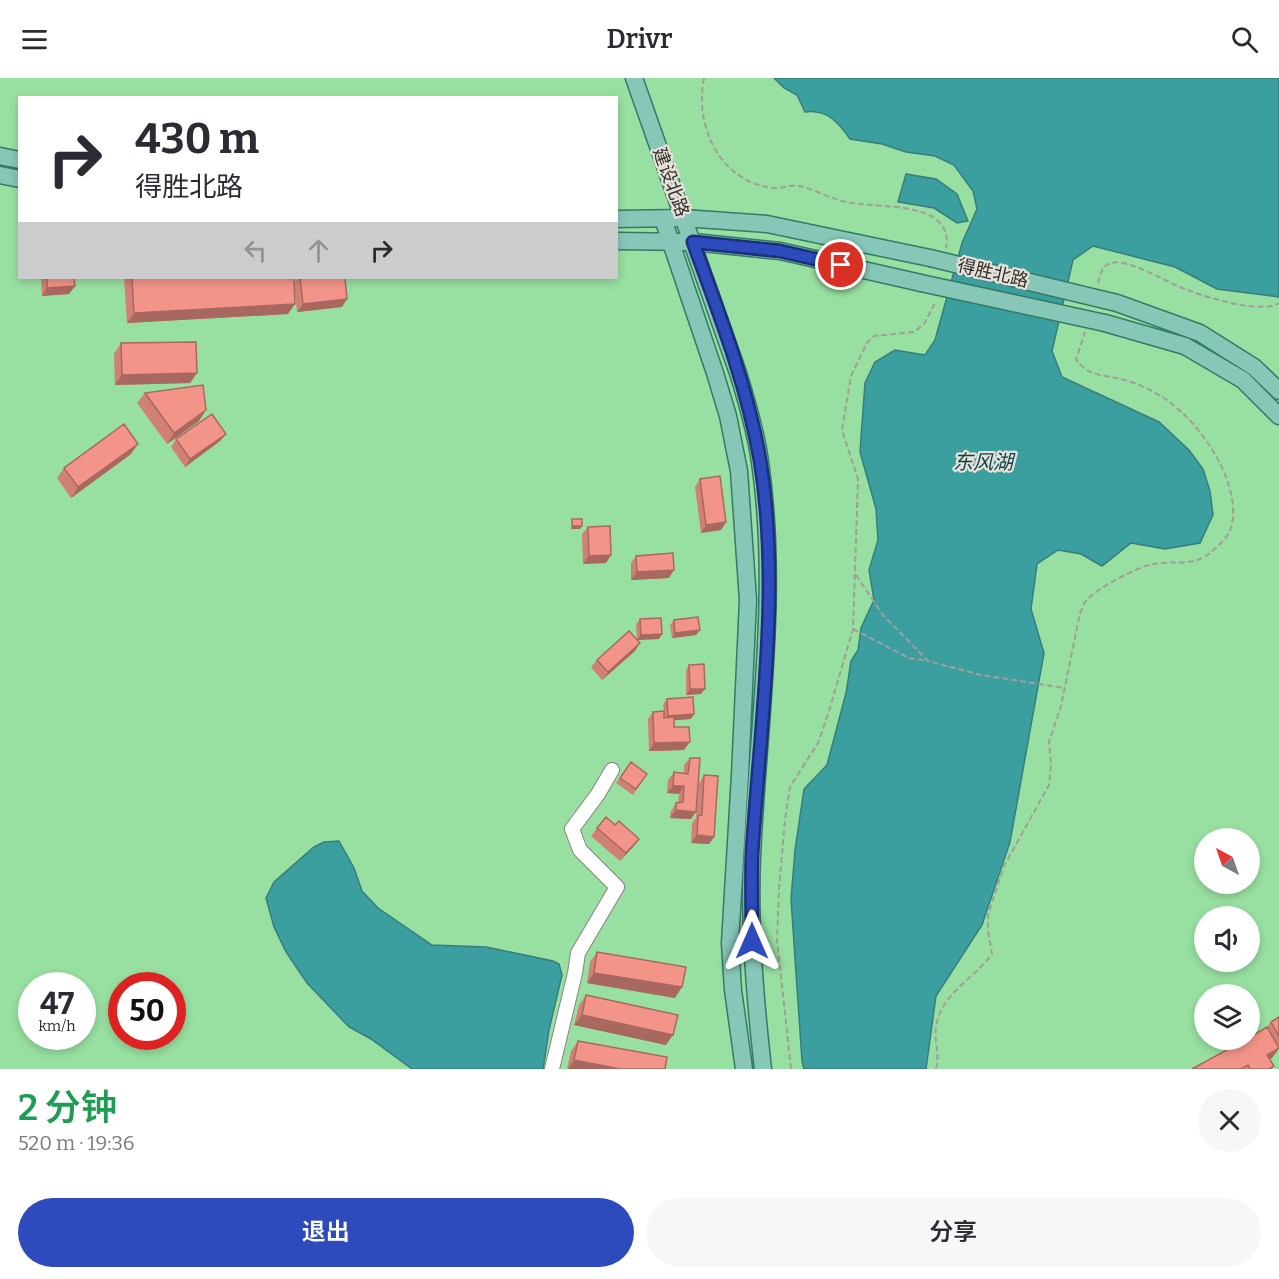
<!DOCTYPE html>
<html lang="zh">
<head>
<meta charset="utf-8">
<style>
	body { margin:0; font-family:Bitter,"Noto Sans SC",serif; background:#f7f7f7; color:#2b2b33; height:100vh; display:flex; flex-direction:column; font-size:22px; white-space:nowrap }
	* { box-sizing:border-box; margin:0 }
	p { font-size:20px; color:#7c7c81 }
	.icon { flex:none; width:33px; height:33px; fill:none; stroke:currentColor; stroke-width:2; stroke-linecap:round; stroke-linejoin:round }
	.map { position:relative; height:991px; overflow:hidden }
	.panel { display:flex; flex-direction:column; background:#fff; flex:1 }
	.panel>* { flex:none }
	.banner { position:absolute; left:18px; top:18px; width:600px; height:183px; border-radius:0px; box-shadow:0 3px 9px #0003; background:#fff; color:#2b2b33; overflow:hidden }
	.needle { width:39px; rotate:320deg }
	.fabs { position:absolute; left:1194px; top:750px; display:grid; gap:12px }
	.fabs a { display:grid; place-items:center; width:66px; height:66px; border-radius:50%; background:#fff; box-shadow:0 3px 9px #0003; font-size:30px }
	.speed { position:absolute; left:18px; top:894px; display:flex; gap:12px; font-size:30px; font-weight:700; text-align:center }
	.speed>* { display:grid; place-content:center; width:78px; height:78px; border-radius:50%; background:#fff; box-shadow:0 3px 9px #0003; line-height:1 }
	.speed small { font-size:15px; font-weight:400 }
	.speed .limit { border:9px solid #d22; background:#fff; color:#111 }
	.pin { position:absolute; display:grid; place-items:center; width:51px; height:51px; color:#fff; margin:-26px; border:3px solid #fff; border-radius:50%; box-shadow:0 2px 6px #0007 }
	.me { position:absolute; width:66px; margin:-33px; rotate:0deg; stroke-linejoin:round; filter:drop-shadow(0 0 4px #0008) }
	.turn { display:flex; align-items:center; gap:21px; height:126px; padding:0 18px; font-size:27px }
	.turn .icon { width:78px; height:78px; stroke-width:2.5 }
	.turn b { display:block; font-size:42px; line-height:51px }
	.lanes { display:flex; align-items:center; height:57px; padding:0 18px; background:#0003; justify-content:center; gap:30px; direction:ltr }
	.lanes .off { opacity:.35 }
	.round { display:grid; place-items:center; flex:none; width:63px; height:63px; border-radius:32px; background:#f7f7f7 }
	.overview { display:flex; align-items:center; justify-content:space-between; height:102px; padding:0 18px }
	h1 { font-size:36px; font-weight:600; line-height:45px; color:#1e9e55 }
	.action { display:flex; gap:12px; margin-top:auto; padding:12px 18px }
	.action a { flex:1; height:69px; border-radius:36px; background:#2d4bbc; color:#fff; font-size:24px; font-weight:600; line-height:69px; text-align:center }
	.action a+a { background:#f7f7f7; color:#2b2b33 }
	header { display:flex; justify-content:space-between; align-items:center; height:78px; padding:0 18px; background:#fff; font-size:27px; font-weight:600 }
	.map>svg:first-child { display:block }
</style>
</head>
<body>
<header><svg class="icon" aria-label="menu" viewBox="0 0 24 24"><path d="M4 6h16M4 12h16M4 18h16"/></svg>Drivr<svg class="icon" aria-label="search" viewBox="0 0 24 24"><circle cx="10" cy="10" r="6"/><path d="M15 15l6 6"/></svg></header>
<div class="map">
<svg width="1279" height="991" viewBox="0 0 1279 991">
	<rect width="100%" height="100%" fill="#e7e1da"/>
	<path fill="#98e0a1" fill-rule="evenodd" d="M0,0H1279V991H0ZM20,20H616V200H20ZM1204,760H1250V806H1204ZM1204,838H1250V884H1204ZM32,908H82V958H32ZM122,908H172V958H122ZM1204,916H1250V962H1204Z"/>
	<path fill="#3b9f9f" stroke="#387d7c" stroke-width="1.5" d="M774,0H1279V219L1217,211L1175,189L1093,168L1073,182L1052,273L1062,299L1159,344L1189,372L1203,391L1210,413L1213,437L1200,465L1165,471L1131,465L1102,488L1081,476L1058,472L1037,486L1031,531L1044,575L1010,764L982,847L936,918L926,991H804L802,983L791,821L795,772L804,711L827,687L846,615L851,583L858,572L861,550L874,522L869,492L878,462L876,431L860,374L865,305L875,284L895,272L925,277L935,262L962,165L977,131L973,113L954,87L935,78L906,74L882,66L850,61C838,44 827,31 805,34L797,17L784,10Z
		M906,96L936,101L957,116L968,143L957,145L934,130L898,124Z
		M339,763L354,790L362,813L378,830L432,867L486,869L553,883L559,886L562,897L549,952L543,991H412L371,961L349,949L307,905L286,874L274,849L266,820L274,804L314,769L324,764Z"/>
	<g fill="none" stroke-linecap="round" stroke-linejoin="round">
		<g stroke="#88827c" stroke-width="16">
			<path id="minor" d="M552,991L575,895L578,875L617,809L580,772L572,751L598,716L612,692"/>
		</g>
		<g stroke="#357967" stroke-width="19">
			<path id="major" d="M634,0L738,295C747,324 756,354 760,384C779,515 758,646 752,778C749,849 755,920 763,991
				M0,78L20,82
				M0,97L20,101
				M616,141L684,140L767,146L930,180
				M663,141L715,295L728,338L739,393L748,522L740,697L730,865L733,912L744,991
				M616,163L693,164L780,173L921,205
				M1117,225L1200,255L1254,289L1279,313
				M1105,245L1185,268L1243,302L1279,338"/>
		</g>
		<path stroke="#a39e99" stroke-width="2" stroke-dasharray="6 3" stroke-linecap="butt" d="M704,0C694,48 720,104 773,110C781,111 791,106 800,108C817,112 834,123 852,125C880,130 955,123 946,170
			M1098,205L1103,189C1106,188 1108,186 1111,185C1127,180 1165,203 1180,209C1201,218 1260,237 1279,225
			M856,497L883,537L928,583L981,597L1065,610
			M853,551L909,580L928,583
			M791,991L777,862L779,811L785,742L790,709L818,665L829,633L853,551L858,401L842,352L851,298L867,265L874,258L914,254L924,246L936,223
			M936,991C940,977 934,963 936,949C941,915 974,901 992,876L988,853V837L1004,788L1049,707L1051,687L1049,664L1061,628L1080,535C1082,532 1083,526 1086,523C1095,511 1139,488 1154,486C1174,482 1193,489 1210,475C1219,467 1230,458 1232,446C1241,401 1196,338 1159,317C1149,311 1136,305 1125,302C1106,297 1087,299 1076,281L1085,254"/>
		<use href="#minor" stroke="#fff" stroke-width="14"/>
		<use href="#major" stroke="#87c7b7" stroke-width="16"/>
		<g stroke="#357967" stroke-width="19" stroke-linecap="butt">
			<path id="major-bridge" d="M930,180L1117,225
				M921,205L1105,245"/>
		</g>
		<use href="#major-bridge" stroke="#87c7b7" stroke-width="16"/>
	</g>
	<path fill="#d08075" d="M41,200H74L75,208L69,216L42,218Z
		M124,200H294L288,236L127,245Z
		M298,200H345L342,229L297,234L294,205Z
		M121,265L197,295L190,305L115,307L114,276Z
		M145,315L199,343L167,366L137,325Z
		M226,356L220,363L185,389L171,369L176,361Z
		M131,376L71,420L57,400L64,390Z
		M700,401L726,444L721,452L701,455L695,409Z
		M588,449L611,477L606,485L583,486L582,456Z
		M636,478L669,500L631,502V485Z
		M640,541L659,561L637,562L635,573L602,602L591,589L597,582L637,562L636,546Z
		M674,542L700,552L696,557L672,560L670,547Z
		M689,587L701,616L686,617V592Z
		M667,621L691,641L674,642V649L684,672L649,673L648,641L653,634L664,633L663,626Z
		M690,680L691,741L670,740L671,733L676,725L678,724L679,716L667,715L668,702L674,694L684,695V687Z
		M631,684L647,696L633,717L616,705Z
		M704,697L714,759L709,766L691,765L692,745L696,740L699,705Z
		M615,747L639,761L620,783L591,758L597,750Z
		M597,874L675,920L587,905L590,884Z
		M586,917L666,967L574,947L579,927Z
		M1279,939V971L1272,980L1270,981L1274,988L1272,991H1192L1267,949L1271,944Z
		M578,963L665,991H567L571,973Z"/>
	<path fill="#a9685f" d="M75,208L69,216L42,218L47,210Z
		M347,221L342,229L297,234L303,226Z
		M295,226L288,236L127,245L134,235Z
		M197,295L190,305L115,307L122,297Z
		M206,332L199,343L167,366L174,355Z
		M226,356L220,363L185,389L190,381Z
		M138,366L131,376L71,420L78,409Z
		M726,444L721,452L701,455L706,447Z
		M572,448H582L580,451H571Z
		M611,477L606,485L583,486L589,478Z
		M674,492L669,500L631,502L637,494Z
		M700,552L696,557L672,560L675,555Z
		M662,556L659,561L637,562L641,557Z
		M640,565L635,573L602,602L608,594Z
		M690,611H705L701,616L686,617Z
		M694,636L691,641L665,643L668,638Z
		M690,664L684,672L649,673L654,665Z
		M673,708H684L679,716L667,715Z
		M676,732L696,734L691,741L670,740Z
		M697,757L714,759L709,766L691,765Z
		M639,761L634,768L620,783L626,775Z
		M594,895L682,909L675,920L587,905Z
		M582,937L673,957L666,967L574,947Z
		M1279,970L1272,980L1260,987L1267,977Z
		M574,982L620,991H568Z"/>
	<path fill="#f29588" stroke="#a9685f" stroke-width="1.5" d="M47,200H74L75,208L47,210Z
		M132,200H294L295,226L134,235Z
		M300,200H345L347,221L303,226Z
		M196,264L197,295L122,297L121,265Z
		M203,307L206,332L174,355L145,315Z
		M212,336L226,356L190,381L176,361Z
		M124,346L138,366L78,409L64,390Z
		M720,398L726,444L706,447L700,401Z
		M572,441H582V448H572Z
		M610,448L611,477L589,478L588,449Z
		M673,475L674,492L637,494L636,478Z
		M698,539L700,552L675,555L674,542Z
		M661,540L662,556L641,557L640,541Z
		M629,553L640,565L608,594L597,582Z
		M704,586L705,611H690L689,587Z
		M693,619L694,636L668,638L667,621Z
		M664,633V640L674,639V649H689L690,664L654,665L653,634Z
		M690,680H700L696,734L676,732V725L683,724L684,708H673L674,694L688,696Z
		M631,684L647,696L636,711L620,700Z
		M704,697L718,698L714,759L697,757L698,738L702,737Z
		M606,739L615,747L619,743L639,761L626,775L597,750Z
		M597,874L686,889L682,909L594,895Z
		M586,917L678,937L673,957L582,937Z
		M1279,939V958L1271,944Z
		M1267,949L1279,970L1267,977L1274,988L1269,991H1250L1248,987L1241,991H1192L1245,962H1250V959Z
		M578,963L667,979L665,991H620L574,982Z"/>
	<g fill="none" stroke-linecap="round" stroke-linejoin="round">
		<g stroke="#1d317a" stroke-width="15">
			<path id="route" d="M752,863C752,834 751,805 752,776C760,648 781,509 760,382C747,307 719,235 693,164L780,173L841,187"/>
		</g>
		<use href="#route" stroke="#2d4bbc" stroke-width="10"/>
	</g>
	<g text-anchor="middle" stroke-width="4.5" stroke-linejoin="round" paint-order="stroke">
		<g font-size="18" fill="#302e2b" stroke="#e7e1da">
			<text transform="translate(671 104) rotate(70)" y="6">建设北路</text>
			<text transform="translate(993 195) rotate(13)" y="6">得胜北路</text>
		</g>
		<g font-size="20" font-style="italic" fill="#094647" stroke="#e7e1da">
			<text x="983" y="391">东风湖</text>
		</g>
	</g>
</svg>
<div class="fabs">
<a><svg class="needle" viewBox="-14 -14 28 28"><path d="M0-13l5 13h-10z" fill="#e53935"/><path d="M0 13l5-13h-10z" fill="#7c7c81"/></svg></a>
<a><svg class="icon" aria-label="sound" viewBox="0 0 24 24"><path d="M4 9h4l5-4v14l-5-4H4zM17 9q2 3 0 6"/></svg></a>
<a><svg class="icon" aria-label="layers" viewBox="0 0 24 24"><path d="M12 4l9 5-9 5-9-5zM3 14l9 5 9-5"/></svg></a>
</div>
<div class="speed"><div>47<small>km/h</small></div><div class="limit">50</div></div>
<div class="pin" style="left:841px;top:187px;background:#d93025"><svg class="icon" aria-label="arrive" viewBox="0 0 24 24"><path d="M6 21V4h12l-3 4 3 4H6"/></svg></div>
<svg class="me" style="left:752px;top:863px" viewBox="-20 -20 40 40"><path d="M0-17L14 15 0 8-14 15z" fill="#2d4bbc" stroke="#fff" stroke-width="4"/></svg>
<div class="banner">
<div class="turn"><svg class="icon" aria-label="right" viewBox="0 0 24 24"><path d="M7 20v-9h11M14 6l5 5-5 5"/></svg><div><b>430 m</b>得胜北路</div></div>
<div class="lanes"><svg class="icon off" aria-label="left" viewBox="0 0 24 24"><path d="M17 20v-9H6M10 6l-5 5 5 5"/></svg><svg class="icon off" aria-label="ahead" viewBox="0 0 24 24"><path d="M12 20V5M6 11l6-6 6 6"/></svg><svg class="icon" aria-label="right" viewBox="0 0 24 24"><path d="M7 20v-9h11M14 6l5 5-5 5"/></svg></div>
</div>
</div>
<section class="panel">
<div class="overview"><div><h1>2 分钟</h1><p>520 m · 19:36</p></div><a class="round"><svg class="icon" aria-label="close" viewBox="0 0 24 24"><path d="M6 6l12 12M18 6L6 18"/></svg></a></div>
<div class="action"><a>退出</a><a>分享</a></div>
</section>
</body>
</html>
